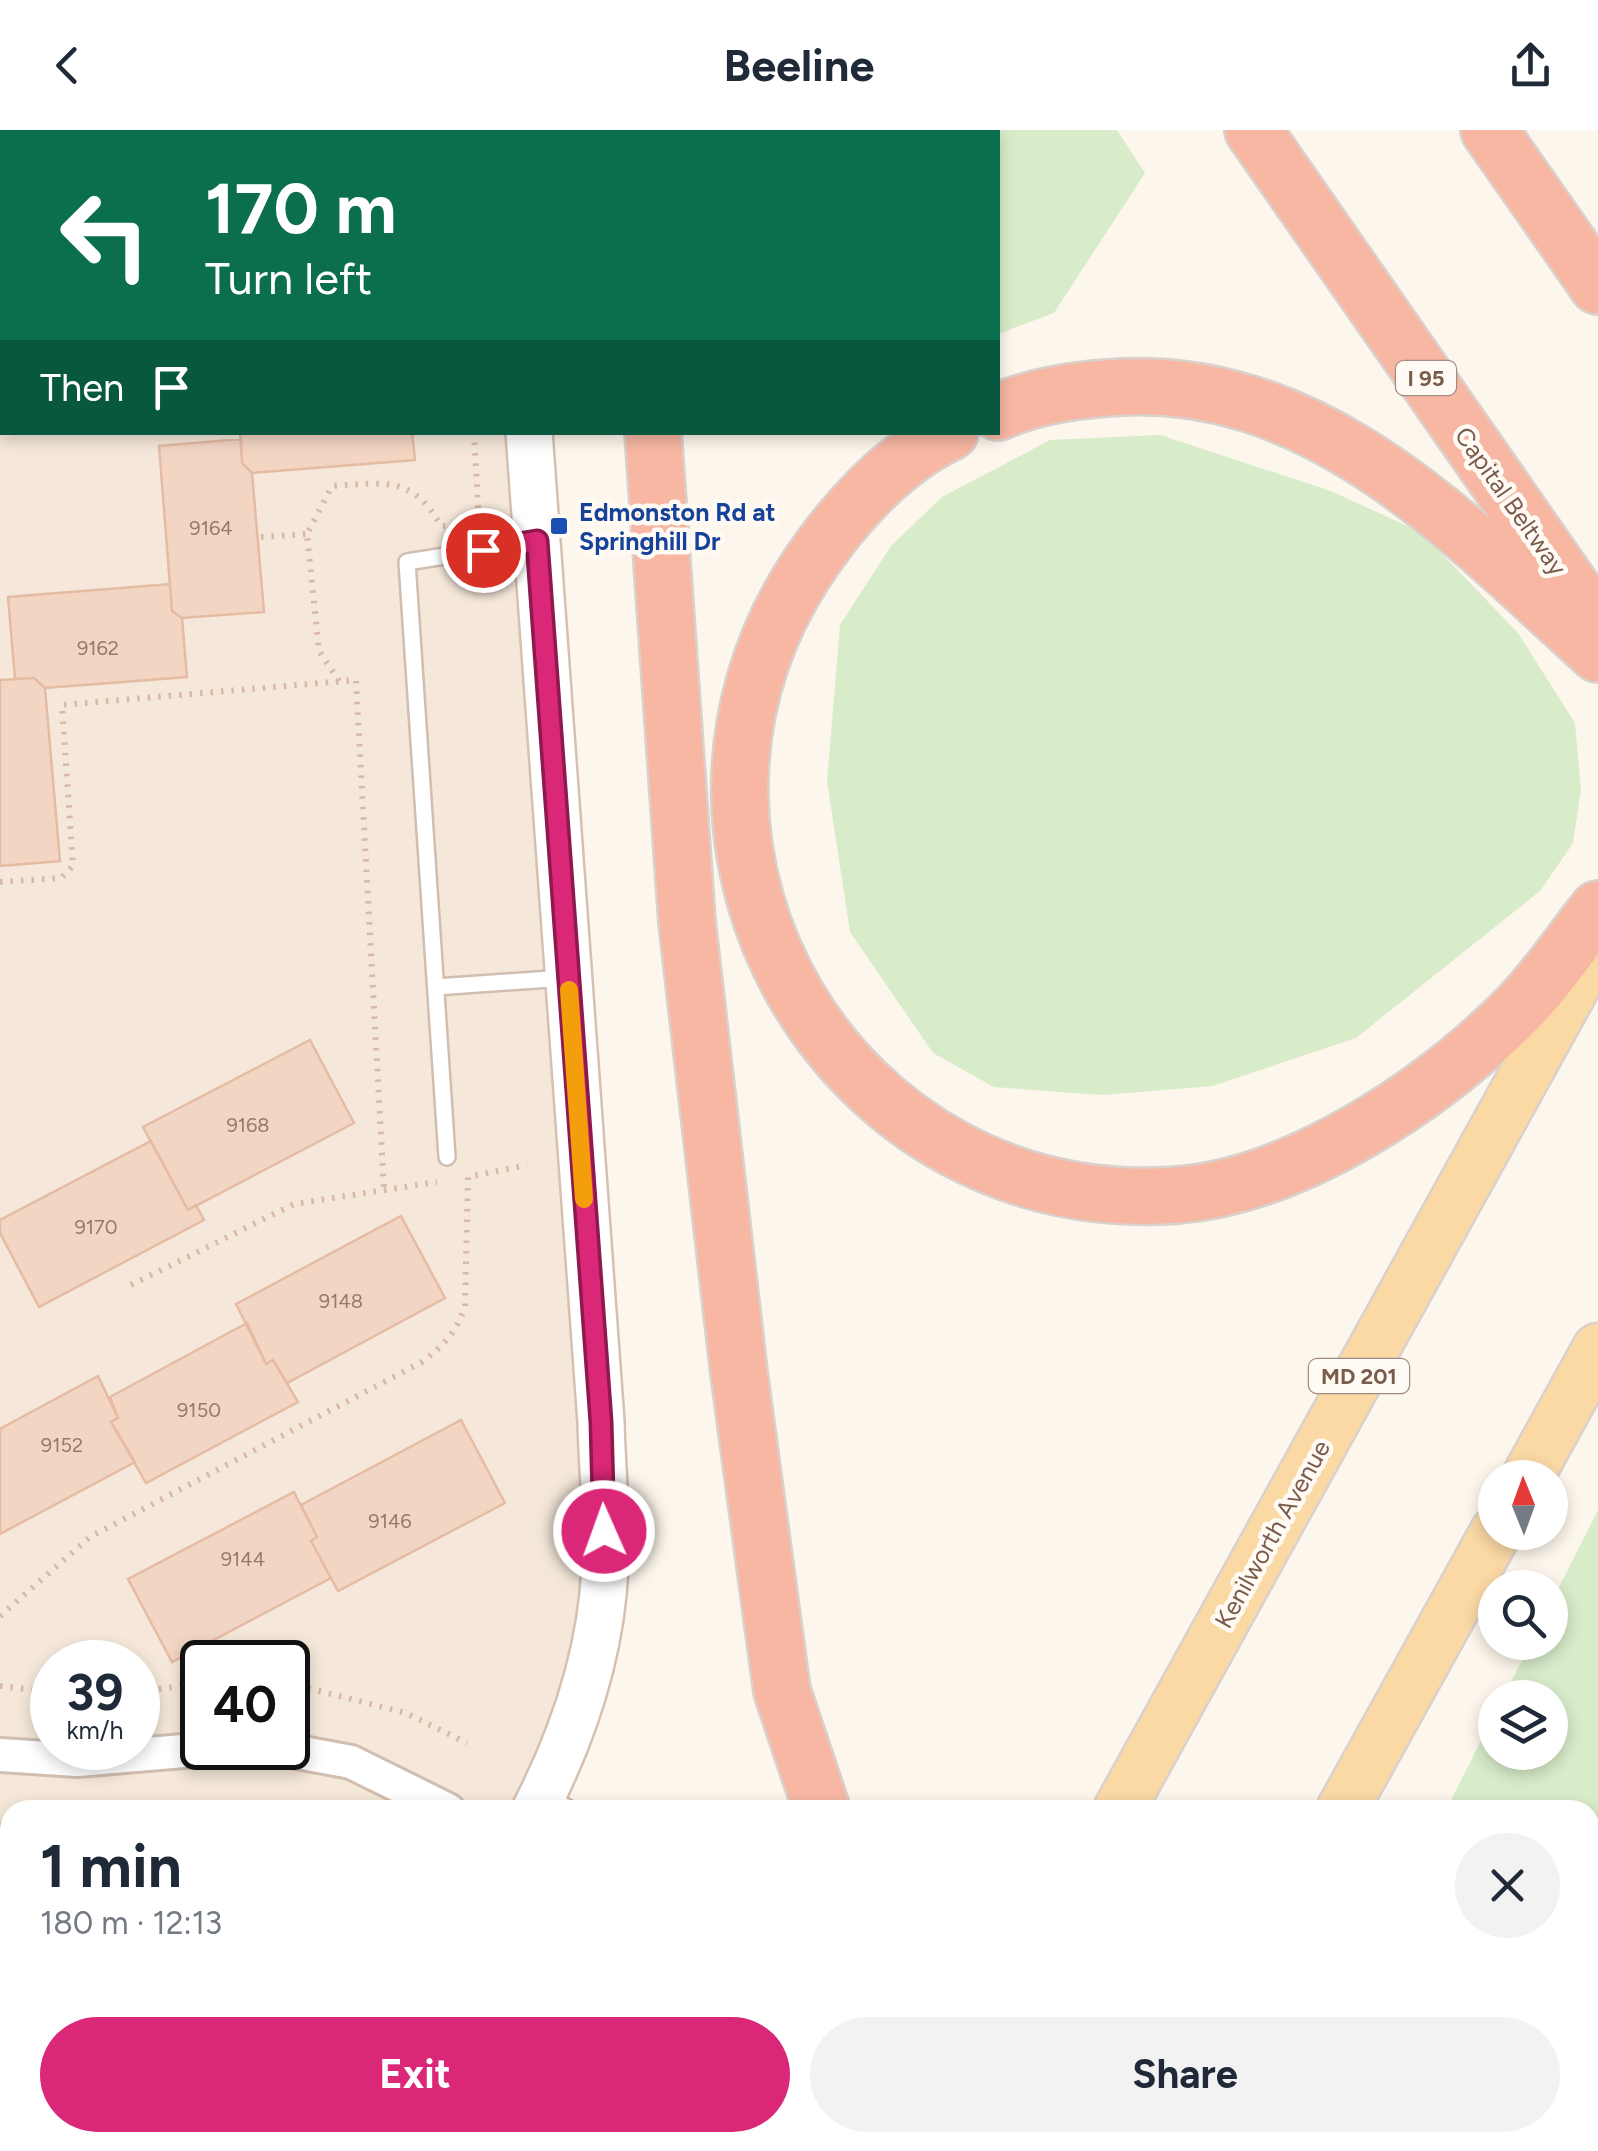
<!DOCTYPE html>
<html lang="en">
<head>
<meta charset="utf-8">
<style>
	body { margin:0; font-family:Figtree,sans-serif; background:#f2f2f3; color:#1f2937; height:100vh; display:flex; flex-direction:column; font-size:38px; white-space:nowrap }
	* { box-sizing:border-box; margin:0 }
	p { font-size:32px; color:#747a83 }
	.icon { flex:none; width:55px; height:55px; fill:none; stroke:currentColor; stroke-width:2; stroke-linecap:round; stroke-linejoin:round }
	.map { position:relative; flex:1; overflow:hidden }
	.side { position:absolute; left:0px; top:1670px; width:1600px; height:352px; display:flex; flex-direction:column; background:#fff; border-radius:30px 30px 0 0; box-shadow:0 5px 15px #0003 }
	.side>* { flex:none }
	.banner { position:absolute; left:0px; top:0px; width:1000px; height:305px; box-shadow:0 5px 15px #0003; background:#0b6e4f; color:#fff; overflow:hidden }
	.needle { width:65px; rotate:359deg }
	.controls { position:absolute; left:1478px; top:1330px; display:grid; gap:20px }
	.controls a { display:grid; place-items:center; width:90px; height:90px; border-radius:50%; background:#fff; box-shadow:0 5px 15px #0003; font-size:50px }
	.speed { position:absolute; left:30px; top:1510px; display:flex; gap:20px; font-size:50px; font-weight:700; text-align:center }
	.speed>* { display:grid; place-content:center; width:130px; height:130px; border-radius:50%; background:#fff; box-shadow:0 5px 15px #0003; line-height:1 }
	.speed small { font-size:25px; font-weight:400 }
	.speed .limit { border:5px solid #111; border-radius:15px; background:#fff; color:#111 }
	.pin { position:absolute; display:grid; place-items:center; width:85px; height:85px; color:#fff; margin:-42px; border:5px solid #fff; border-radius:50%; box-shadow:0 2px 10px #0007 }
	.me { position:absolute; width:110px; margin:-55px; rotate:358deg; stroke-linejoin:round; filter:drop-shadow(0 0 8px #0008) }
	.turn { display:flex; align-items:center; gap:35px; height:210px; padding:0 40px; font-size:45px }
	.turn .icon { width:130px; height:130px; stroke-width:2.5 }
	.turn b { display:block; font-size:70px; line-height:85px }
	.then { display:flex; align-items:center; height:95px; padding:0 40px; background:#0003; gap:20px; font-size:38px }
	.round { display:grid; place-items:center; flex:none; width:105px; height:105px; border-radius:52px; background:#f2f2f3 }
	.summary { display:flex; align-items:center; justify-content:space-between; height:170px; padding:0 40px }
	h1 { font-size:60px; font-weight:700; line-height:75px }
	.primary-button { display:flex; gap:20px; margin-top:auto; padding:20px 40px }
	.primary-button a { flex:1; height:115px; border-radius:60px; background:#db2777; color:#fff; font-size:40px; font-weight:700; line-height:115px; text-align:center }
	.primary-button a+a { background:#f2f2f3; color:#1f2937 }
	header { display:flex; justify-content:space-between; align-items:center; height:130px; padding:0 40px; background:#fff; font-size:45px; font-weight:700 }
	.map>svg:first-child { display:block }
</style>
</head>
<body>
<header><svg class="icon" aria-label="back" viewBox="0 0 24 24"><path d="M15 5l-7 7 7 7"/></svg>Beeline<svg class="icon" aria-label="share" viewBox="0 0 24 24"><path d="M12 15V3M7 8l5-5 5 5M5 13v7h14v-7"/></svg></header>
<div class="map">
<svg width="1598" height="2021" viewBox="0 0 1598 2021">
	<rect width="100%" height="100%" fill="#fdf6ec"/>
	<path fill="#f5e8da" fill-rule="evenodd" d="M0,0L2,302L529,303L605,1437L535,1680H10V2012L347,2013L342,2021H0ZM52,1532H138V1618H52ZM202,1532H288V1618H202Z"/>
	<path fill="#d8ecc9" d="M699,0H1117L1145,43L1054,183L998,204V2Z
		M1160,305L1331,361L1422,403L1518,503L1575,593L1581,659L1573,713L1540,761L1356,908L1213,956L1102,965L994,957L933,923L850,802L827,651L840,495L891,416L942,367L1050,310Z
		M1598,1380V2021H1272L1277,2012H1590V1680H1446L1495,1583V1622H1550V1568L1503,1567L1531,1513L1550,1512V1475Z"/>
	<path fill="#f3d5c3" stroke="#e6bba3" stroke-width="2.5" d="M240,302H412L415,330L252,343L242,333Z
		M241,309L242,333L252,343L264,482L182,488L172,481L159,316Z
		M241,309L242,333L252,343L264,482L182,488L172,481L159,316Z
		M170,454L172,481L182,488L187,547L45,558L34,548L15,549L8,467Z
		M170,454L172,481L182,488L187,547L45,558L34,548L15,549L8,467Z
		M34,548L45,558L60,731L0,736V550Z
		M34,548L45,558L60,731L0,736V550Z
		M310,910L354,993L188,1080L143,997Z
		M151,1011L188,1080L196,1075L204,1090L39,1177L0,1103V1090Z
		M401,1086L445,1168L287,1253L273,1230L266,1234L236,1174Z
		M247,1193L266,1234L273,1230L298,1272L146,1353L111,1292L118,1288L110,1267Z
		M98,1246L118,1288L111,1292L135,1332L0,1404V1299Z
		M461,1290L505,1373L338,1461L311,1411L317,1407L301,1375Z
		M294,1362L317,1407L311,1411L331,1448L172,1532L128,1449Z
		M0,1908L10,1913V1934L0,1951Z
		M82,2012H135L130,2021H98Z"/>
	<g fill="none" stroke-linecap="round" stroke-linejoin="round">
		<g stroke="#d1beb0" stroke-width="20">
			<path id="lane" d="M436,857L565,848
				M447,1027L407,432L533,412
				M546,1666L572,1680
				M517,2021L522,2012
				M635,2021L640,2012"/>
		</g>
		<g stroke="#d1beb0" stroke-width="38">
			<path id="street" d="M3,0V2
				M276,1618L351,1632L448,1680
				M0,1625L77,1630L219,1618"/>
		</g>
		<g stroke="#d6c0b0" stroke-width="50">
			<path id="secondary" d="M508,0V2
				M155,2L167,0
				M0,37H2
				M529,302L601,1292C602,1340 608,1390 605,1438C601,1524 574,1604 535,1680
				M342,2021L347,2012"/>
		</g>
		<g stroke="#dad1cd" stroke-width="55">
			<path id="primary" d="M1527,1348L1598,1219
				M1119,1680L1598,813
				M1342,1680L1496,1402
				M938,2021L942,2012
				M1144,2021L1149,2012"/>
		</g>
		<g stroke="#dad1cd" stroke-width="60">
			<path id="highway" d="M632,0V2
				M1253,0L1597,494
				M1489,0L1598,156
				M998,282C1036,265 1081,259 1123,257C1321,248 1463,402 1598,524
				M653,302L687,792L739,1243L782,1561L822,1680
				M950,302C890,330 839,389 804,443C625,723 843,1090 1177,1065C1297,1056 1433,964 1516,881C1546,851 1571,813 1598,779
				M906,2021L908,2012"/>
		</g>
		<path stroke="#d9b8a5" stroke-width="6" stroke-dasharray="2.5 8" stroke-linecap="butt" d="M0,257H2
			M474,302L479,394
			M261,407L307,404
			M339,551L319,521L307,404L332,356C385,353 412,345 441,396H446
			M0,752L61,748L73,736L62,575L356,550L384,1060
			M131,1155L294,1074L437,1052
			M0,1486L90,1407L422,1232C443,1216 457,1202 465,1176L468,1047L527,1035
			M288,1553L406,1583L467,1613
			M0,1556L52,1562
			M138,1562L202,1553
			M0,1694L10,1696
			M1,2021L10,1996"/>
		<use href="#lane" stroke="#fff" stroke-width="15"/>
		<use href="#street" stroke="#fff" stroke-width="32"/>
		<use href="#secondary" stroke="#fff" stroke-width="45"/>
		<use href="#primary" stroke="#fbd9a5" stroke-width="50"/>
		<use href="#highway" stroke="#f7b7a3" stroke-width="55"/>
	</g>
	<g fill="none" stroke-linecap="round" stroke-linejoin="round">
		<g stroke="#8e194d" stroke-width="25">
			<path id="route" d="M483,420L537,411L601,1292L604,1401"/>
		</g>
		<use href="#route" stroke="#db2777" stroke-width="18"/>
		<path stroke="#f59e0b" stroke-width="18" d="M569,860L584,1069"/>
	</g>
	<rect fill="#1a4fb4" stroke="#fffaf3" stroke-width="4" x="549" y="386" width="20" height="20" rx="5"/>
	<g text-anchor="middle" stroke-width="9" stroke-linejoin="round" paint-order="stroke">
		<g font-size="20" fill="#987a6a">
			<text x="211" y="405">9164</text>
			<text x="98" y="525">9162</text>
			<text x="248" y="1002">9168</text>
			<text x="96" y="1104">9170</text>
			<text x="341" y="1178">9148</text>
			<text x="199" y="1287">9150</text>
			<text x="62" y="1322">9152</text>
			<text x="390" y="1398">9146</text>
			<text x="243" y="1436">9144</text>
		</g>
		<g fill="#fffaf3" stroke="#a28b7f" stroke-width="2.5">
			<rect x="1396" y="231" width="60" height="34" rx="8"/>
			<rect x="1309" y="1229" width="100" height="34" rx="8"/>
		</g>
		<g font-size="22" font-weight="bold" fill="#7a5c4d">
			<text x="1426" y="256">I 95</text>
			<text x="1359" y="1254">MD 201</text>
		</g>
		<g font-size="25" fill="#7a5c4d" stroke="#fffaf3">
			<text transform="translate(1511 371) rotate(55)" y="9">Capital Beltway</text>
			<text transform="translate(1272 1404) rotate(-61)" y="9">Kenilworth Avenue</text>
		</g>
		<g font-size="25" font-weight="bold" fill="#164399" stroke="#fffaf3" text-anchor="start">
			<text x="579" y="391">Edmonston Rd at<tspan x="579" dy="29">Springhill Dr</tspan></text>
		</g>
	</g>
</svg>
<div class="controls">
<a><svg class="needle" viewBox="-14 -14 28 28"><path d="M0-13l5 13h-10z" fill="#e53935"/><path d="M0 13l5-13h-10z" fill="#747a83"/></svg></a>
<a><svg class="icon" aria-label="search" viewBox="0 0 24 24"><circle cx="10" cy="10" r="6"/><path d="M15 15l6 6"/></svg></a>
<a><svg class="icon" aria-label="layers" viewBox="0 0 24 24"><path d="M12 4l9 5-9 5-9-5zM3 14l9 5 9-5"/></svg></a>
</div>
<div class="speed"><div>39<small>km/h</small></div><div class="limit">40</div></div>
<div class="pin" style="left:483px;top:420px;background:#d93025"><svg class="icon" aria-label="arrive" viewBox="0 0 24 24"><path d="M6 21V4h12l-3 4 3 4H6"/></svg></div>
<svg class="me" style="left:604px;top:1401px" viewBox="-20 -20 40 40"><circle r="17" fill="#db2777" stroke="#fff" stroke-width="3"/><path d="M0-11L8 9 0 5-8 9z" fill="#fff"/></svg>
<div class="banner">
<div class="turn"><svg class="icon" aria-label="left" viewBox="0 0 24 24"><path d="M17 20v-9H6M10 6l-5 5 5 5"/></svg><div><b>170 m</b>Turn left</div></div>
<div class="then">Then<svg class="icon" aria-label="arrive" viewBox="0 0 24 24"><path d="M6 21V4h12l-3 4 3 4H6"/></svg></div>
</div>
<section class="side">
<div class="summary"><div><h1>1 min</h1><p>180 m · 12:13</p></div><a class="round"><svg class="icon" aria-label="close" viewBox="0 0 24 24"><path d="M6 6l12 12M18 6L6 18"/></svg></a></div>
<div class="primary-button"><a>Exit</a><a>Share</a></div>
</section>
</div>
</body>
</html>
